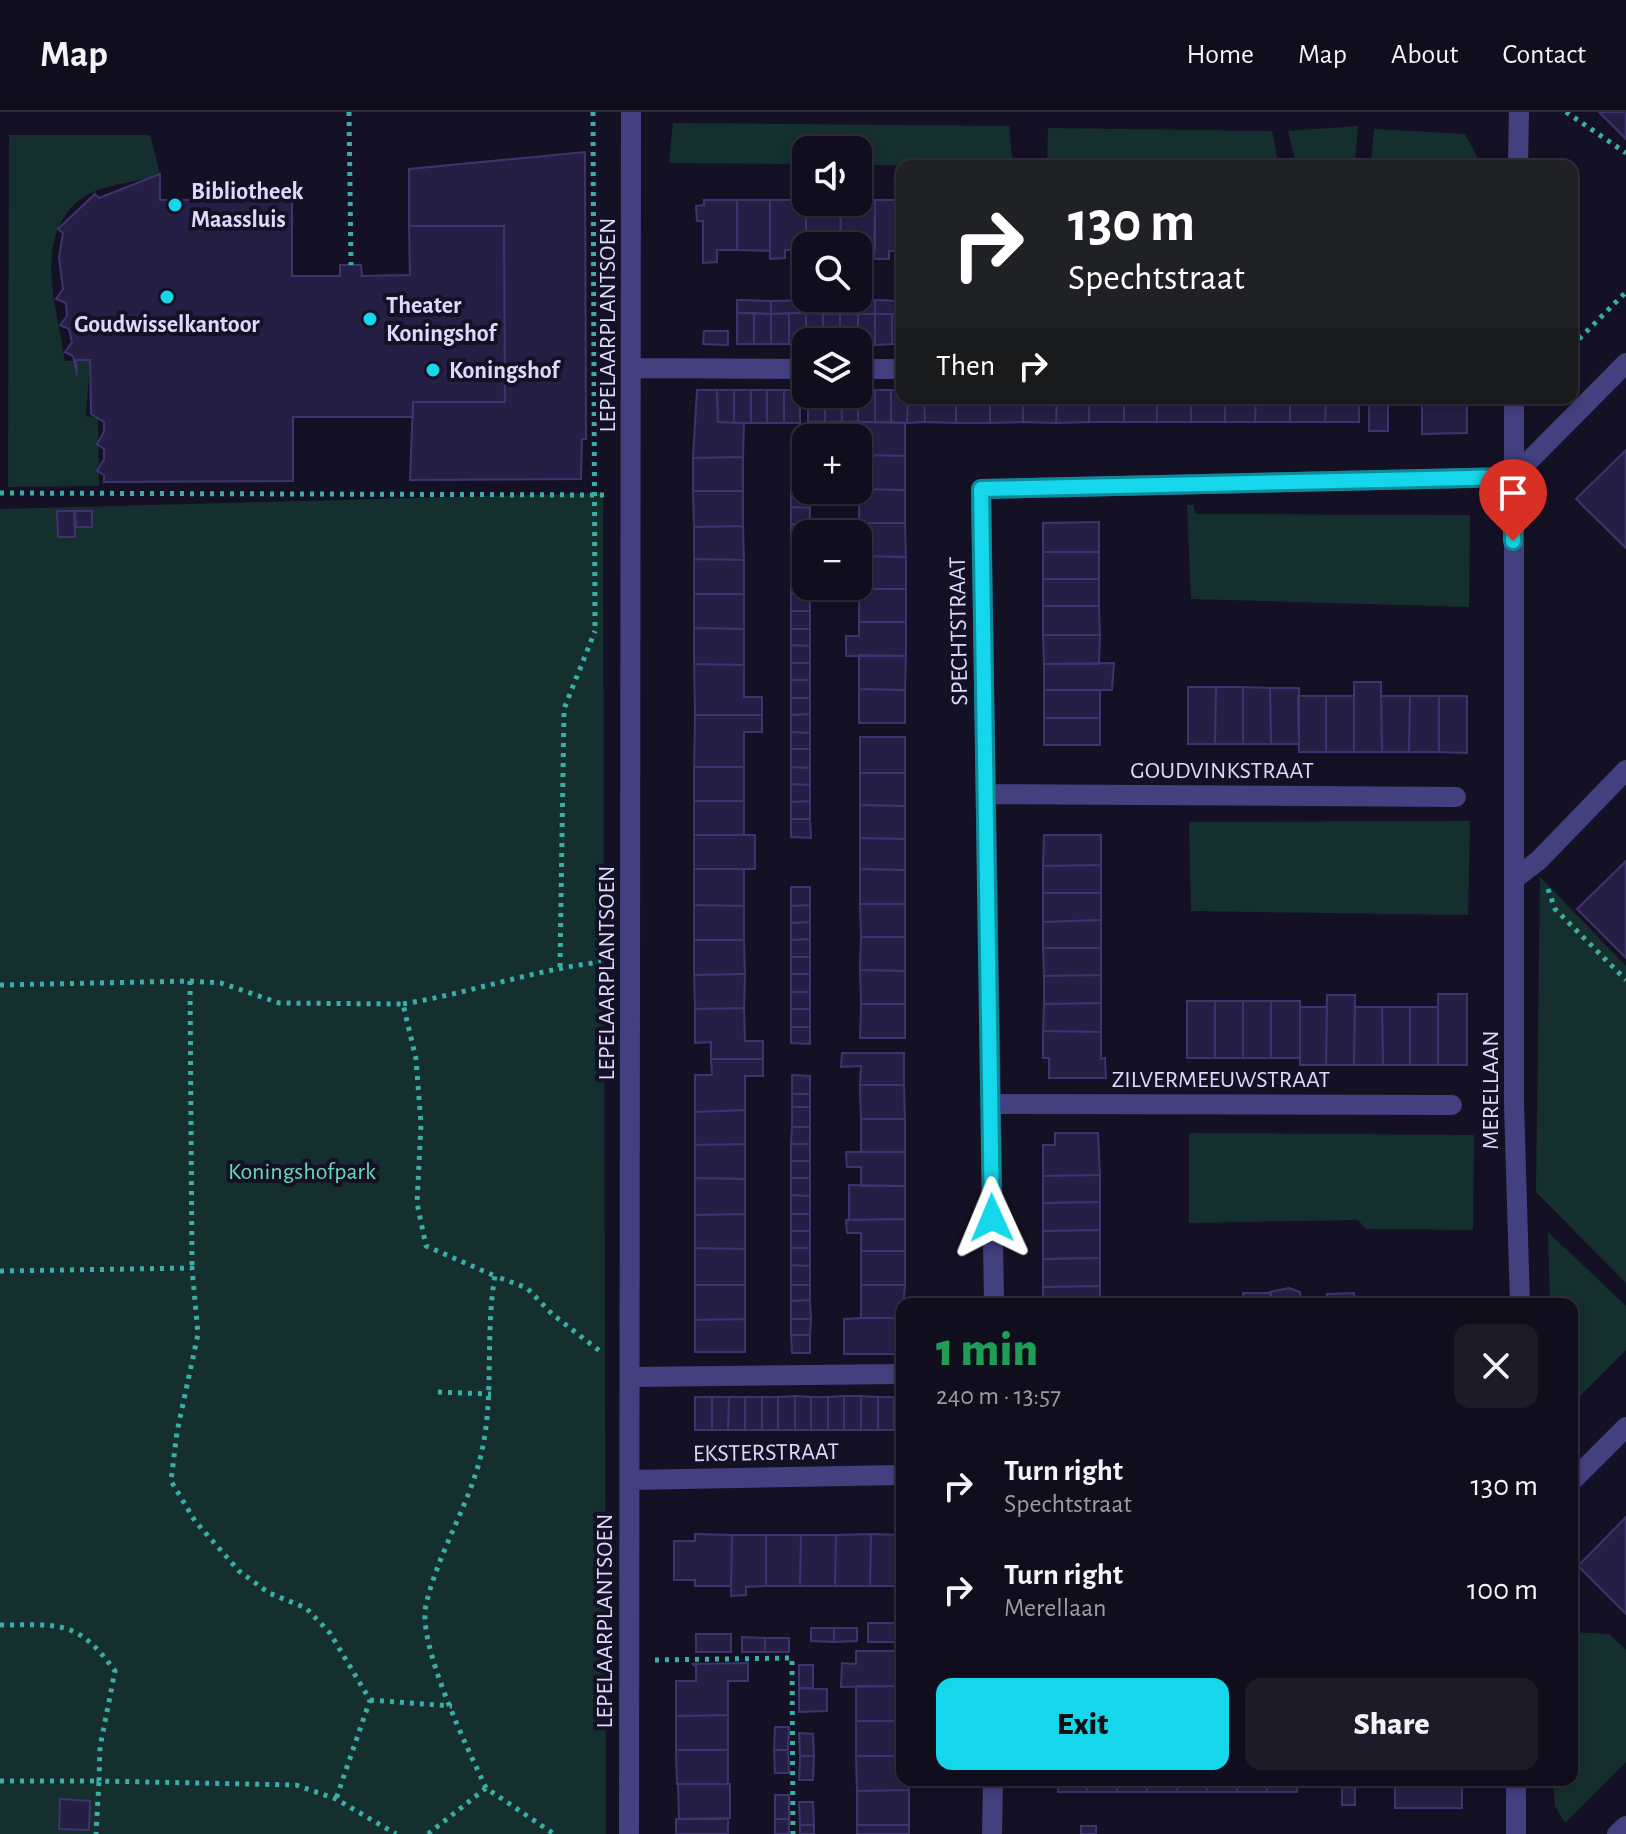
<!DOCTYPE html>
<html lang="en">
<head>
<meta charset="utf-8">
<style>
	body { margin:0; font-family:"Alegreya Sans",sans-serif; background:#1e1b29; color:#f1f3f6; height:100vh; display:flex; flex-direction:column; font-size:30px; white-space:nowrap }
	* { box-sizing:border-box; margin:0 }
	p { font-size:26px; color:#9c9ca3 }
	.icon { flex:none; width:44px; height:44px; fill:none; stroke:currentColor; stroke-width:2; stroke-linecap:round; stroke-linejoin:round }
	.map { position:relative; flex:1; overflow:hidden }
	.panel { position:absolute; left:896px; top:1186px; width:682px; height:488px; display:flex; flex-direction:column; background:#100d1c; border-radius:16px; box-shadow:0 4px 12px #0003,0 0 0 2px #302d3b }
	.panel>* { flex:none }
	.guide { position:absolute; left:896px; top:48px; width:682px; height:244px; border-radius:16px; box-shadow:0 4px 12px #0003,0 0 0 2px #302d3b; background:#202124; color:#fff; overflow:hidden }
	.tools { position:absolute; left:792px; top:24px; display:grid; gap:16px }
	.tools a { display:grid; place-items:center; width:80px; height:80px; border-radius:16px; background:#100d1c; box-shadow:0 4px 12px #0003,0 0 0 2px #302d3b; font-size:40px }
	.pin { position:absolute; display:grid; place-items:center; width:68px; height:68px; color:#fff; margin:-82px -34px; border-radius:50% 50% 50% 0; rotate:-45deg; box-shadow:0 0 8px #0007 }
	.pin .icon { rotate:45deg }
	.me { position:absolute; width:88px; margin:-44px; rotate:359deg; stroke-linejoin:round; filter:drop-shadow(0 0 6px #0008) }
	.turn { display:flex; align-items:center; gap:28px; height:168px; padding:0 40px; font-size:36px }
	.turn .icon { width:104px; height:104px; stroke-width:2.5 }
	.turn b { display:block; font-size:56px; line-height:68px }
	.then { display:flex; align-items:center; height:76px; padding:0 40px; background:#0003; gap:16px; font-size:30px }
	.round { display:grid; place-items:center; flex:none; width:84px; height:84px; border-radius:16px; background:#1e1b29 }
	.head { display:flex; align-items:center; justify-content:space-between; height:136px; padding:0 40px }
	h1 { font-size:48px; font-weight:800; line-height:60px; color:#1e9e55 }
	.primary-button { display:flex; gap:16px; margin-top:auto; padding:16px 40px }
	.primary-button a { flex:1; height:92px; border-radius:16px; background:#15d6eb; color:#111; font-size:32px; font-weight:800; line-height:92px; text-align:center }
	.primary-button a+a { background:#1e1b29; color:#f1f3f6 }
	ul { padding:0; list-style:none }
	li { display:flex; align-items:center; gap:24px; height:104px; padding:0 40px }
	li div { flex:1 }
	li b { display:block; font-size:30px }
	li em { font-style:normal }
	header { display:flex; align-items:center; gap:48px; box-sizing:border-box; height:112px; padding:0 40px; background:#100d1c; border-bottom:2px solid #302d3b }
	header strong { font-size:38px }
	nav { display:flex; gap:44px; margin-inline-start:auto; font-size:28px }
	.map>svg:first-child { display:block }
</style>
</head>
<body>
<header>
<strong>Map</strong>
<nav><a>Home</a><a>Map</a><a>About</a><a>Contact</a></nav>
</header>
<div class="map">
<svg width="1626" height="1722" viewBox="0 0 1626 1722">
	<rect width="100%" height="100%" fill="#151125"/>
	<path fill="#152f2e" d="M673,11L1009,14L1013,54L858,53V38H806V52L669,51Z
		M1358,14L1355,50L1295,48L1288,19Z
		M1048,16L1272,19L1279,54H1047Z
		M1374,17L1465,22L1480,50H1371Z
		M9,23H150L160,62C135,72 101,71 78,89C32,127 58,200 65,249L90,248L86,304L98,306L99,374L8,375Z
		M603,381L606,1722H0V397Z
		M1187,393H1193L1196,402L1470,403L1469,495L1191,487Z
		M1470,709L1468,803L1191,799L1189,710Z
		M1540,765L1626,854V1171L1536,1080Z
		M1189,1021L1474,1023L1473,1118L1366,1117L1358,1108L1189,1111Z
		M1548,1120L1626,1194V1238L1579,1285L1572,1279V1192H1550Z
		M1572,1520L1609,1522L1626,1538V1650L1565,1711L1555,1694L1553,1668H1572Z"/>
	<path fill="#261f45" stroke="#3f336f" stroke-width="2" d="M1599,0H1626V27Z
		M585,40L586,327H582L581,367L410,368L413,290H505L504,114H409V57Z
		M160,62V88L292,87V164H340V153H361L362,164L410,163L409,114H504L505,290H413V305H293V369L104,370V363L97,359L104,347V337L97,332L104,320V310L91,302L90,248H76L77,263L73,244L65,240L72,230L69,217L60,213L67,204L66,191L56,187L63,177L59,145L63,121L58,117L95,82L99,86Z
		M704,88H737V138H717V150L703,151V109H697L696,94L704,93Z
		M737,88H770V139L737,138Z
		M770,88H806V138H785V146L770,147Z
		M875,88V138L840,134L841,90Z
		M875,88H902V139H889V147H874Z
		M806,90H841L840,134H806V146Z
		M737,188L771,189V202L737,201Z
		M806,188V201L771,202V189Z
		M806,188L840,189V202L806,201Z
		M875,188V202H840V189Z
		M875,188L902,189V202H875Z
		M737,201H754V232H737Z
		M754,201L771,202V232H754Z
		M789,201V232H771V202Z
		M789,201H806V232H789Z
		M806,201L823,202V230H806Z
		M823,202H840V230H823Z
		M840,202H858V230H840Z
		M858,202H875V233L858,232Z
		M875,202H892V232L875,233Z
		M892,202H902V232H892Z
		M704,219H728V233L703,232Z
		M697,278H717L718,310L744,311L743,345L693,346Z
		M717,278H734V311L718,310Z
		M734,278H751V311H734Z
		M751,278H767V311H751Z
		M767,278H784V311H767Z
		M784,278H800V311H784Z
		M858,278H875V310H858Z
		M875,278H891V310H875Z
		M891,278H902V286H908L907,311L891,310Z
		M808,282H825V310H808Z
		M825,282H841L842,310H825Z
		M841,282H858V310H842Z
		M908,286H924L925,310L907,311Z
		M924,286H956V311L925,310Z
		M956,286H990V311H956Z
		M990,286H1023V310L990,311Z
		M1023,286H1057L1056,311L1023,310Z
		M1057,286H1089V310L1056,311Z
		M1089,286H1124V310H1089Z
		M1124,286H1157V310H1124Z
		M1157,286H1191V310H1157Z
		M1191,286H1225V310H1191Z
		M1225,286H1256L1255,310H1225Z
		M1256,286H1290V310H1255Z
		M1290,286H1326L1325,310H1290Z
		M1326,286H1359V310H1325Z
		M1422,286H1467V290L1422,289Z
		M1369,287H1388V319H1369Z
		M1422,289L1467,290V321L1422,322Z
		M859,310L905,311V344L859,343Z
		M791,326H806V343H791Z
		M1626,338V436L1576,387Z
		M791,343H806V360L791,361Z
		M859,343L905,344V378L859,377Z
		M743,345V379H693V346Z
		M806,360V377L791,378V361Z
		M859,377L905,378V411H859Z
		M791,378H810V396L791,395Z
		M693,379H743V414L694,415Z
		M791,395L810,396V412H791Z
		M57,399H74L75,425H58Z
		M75,399H92V415H76Z
		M1099,410V440H1043V411Z
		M859,411H905L906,445L859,444Z
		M791,412H810L806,430H791Z
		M743,414L744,448L694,447V415Z
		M791,430H806V447H791Z
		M1043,440H1099V467H1043Z
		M859,444L906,445V477H859Z
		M694,447L744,448V482H694Z
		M791,447H806V464H791Z
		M791,464H806L810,481L791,482Z
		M1043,467H1099V494H1043Z
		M859,477H906V510H859Z
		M810,481V499H791V482Z
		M694,482H744V517L694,516Z
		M1043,494H1099L1100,523H1043Z
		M791,499H810V517H791Z
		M859,510H906V544H846V524H859Z
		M694,516L744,517V553L694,552Z
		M791,517H810V534L791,533Z
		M1043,523H1100L1099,552H1044Z
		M791,533L810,534V551H791Z
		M859,543L906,544L905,578L859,577Z
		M791,551H810V568H791Z
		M1114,551L1112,578H1044V552Z
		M694,552L744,553V585H762V603H695Z
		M791,568H810V586H791Z
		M1354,570H1381L1382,640H1354Z
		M1188,575H1216L1215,632H1188Z
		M1216,575H1243V632H1215Z
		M1243,575L1270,576L1271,632H1243Z
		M1270,576H1299V632H1271Z
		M859,577L905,578V611H859Z
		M1044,578H1100V606H1044Z
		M1298,584H1326V640H1299Z
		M1326,584H1354V640H1326Z
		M1381,584H1410L1409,640H1382Z
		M1410,584H1439V640H1409Z
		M1439,584H1467V641L1439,640Z
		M791,586H810V602L791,603Z
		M810,602V621L791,620V603Z
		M695,603H762V620H744V655H694Z
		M1044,606H1100V633H1044Z
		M791,620L810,621V637H791Z
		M860,625H905V661H860Z
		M791,637H810V656L791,655Z
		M694,655H744V689H694Z
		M791,655L810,656V673L791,672Z
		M860,661H905V694L860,693Z
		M791,672L810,673V689L791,690Z
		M694,689H744V723H694Z
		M810,689V707H791V690Z
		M860,693L905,694V727L860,726Z
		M791,707H810L811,726L791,725Z
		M694,723H755V757H694Z
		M1044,723H1101V753L1043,754Z
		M860,726L905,727V758L860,757Z
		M1626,749V846L1577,797Z
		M1101,753V781H1043V754Z
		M694,757H744V794L694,793Z
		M860,757L905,758V792H860Z
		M791,775H810V793L791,794Z
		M1043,781H1101V808L1043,810Z
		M860,792H905V825H861Z
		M694,793L744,794V828H694Z
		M810,793V810L791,811V794Z
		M1101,808V836H1043V810Z
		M810,810V827L791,828V811Z
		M861,825H905V859L860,858Z
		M810,827V845H791V828Z
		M694,828H744L745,862L694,863Z
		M1043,836H1101V863L1044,864Z
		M791,845H810V862H791Z
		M860,858L905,859V892H861Z
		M745,862L744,896L695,897L694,863Z
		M791,862H810V880H791Z
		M1101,863V891L1044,892V864Z
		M791,880H810V897H791Z
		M1438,882H1467V953H1438Z
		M1327,883H1355L1354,953H1326Z
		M1187,889H1215V946H1187Z
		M1215,889H1243V946H1215Z
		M1243,889H1271V946H1243Z
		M1271,889H1300V946H1271Z
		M1101,891V920L1043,919L1044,892Z
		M861,892H905V926H860Z
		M1300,895H1327L1326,953H1300Z
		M1355,895H1382L1383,953H1354Z
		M1382,895H1410V953H1383Z
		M1410,895H1438V953H1410Z
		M744,896L745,929H763V947H711V930L695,931V897Z
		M791,897H810V915H791Z
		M791,915H810V932L791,931Z
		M1043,919L1101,920V947L1105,946L1106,966H1049V946H1043Z
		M842,941H904V973H860L861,954L841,955Z
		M711,947H763V964H745V998L695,1000V963H712Z
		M792,963L810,964V982H792Z
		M860,973H904L905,1007H861Z
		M792,982H810V995H792Z
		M792,995H810V1015H792Z
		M745,998V1032L695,1033V1000Z
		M861,1007H905V1040H861Z
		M792,1015H810V1032H791Z
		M1055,1021H1098L1100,1063L1043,1064V1033H1055Z
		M745,1032V1067L695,1066V1033Z
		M791,1032H810V1049H791Z
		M846,1040H905V1074H861V1055H847Z
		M791,1049H810V1066H791Z
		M1100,1063V1090L1043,1091V1064Z
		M695,1066L745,1067V1102L695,1103Z
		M791,1066H810V1084L791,1083Z
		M849,1073L905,1074V1107L849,1108Z
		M791,1083L810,1084V1102H791Z
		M1100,1090V1118L1043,1119V1091Z
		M745,1102V1137L695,1136V1103Z
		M791,1102H810V1119H791Z
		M905,1107V1139H861V1121H847L846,1108Z
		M1100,1118V1146L1043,1147V1119Z
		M791,1119H810V1136H791Z
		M695,1136L745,1137V1173H695Z
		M791,1136H810V1154L791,1153Z
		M861,1139H905V1173H861Z
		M1100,1146V1174L1043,1175V1147Z
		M791,1153L810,1154V1173H791Z
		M695,1173H745V1207L695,1208Z
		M791,1173H810V1188L791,1189Z
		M861,1173H905L902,1206H861Z
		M1100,1174V1192H1043V1175Z
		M1289,1176L1300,1180L1301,1192H1271L1270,1180Z
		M1243,1181H1271V1192H1243Z
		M1354,1181L1355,1192H1327V1182Z
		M810,1188L811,1207H791V1189Z
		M1189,1189H1216V1192H1189Z
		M1216,1189H1243V1192H1216Z
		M861,1206H902V1242H844V1207Z
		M745,1207V1240H695V1208Z
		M791,1207H811L810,1223H791Z
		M791,1223H810V1241H792Z
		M795,1284V1318H778V1285Z
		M795,1284L811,1285V1318H795Z
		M844,1284V1318H828V1285Z
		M844,1284H861V1318H844Z
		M861,1284L878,1285V1318H861Z
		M695,1285H712V1318H695Z
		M712,1285H729L728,1318H712Z
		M729,1285H745V1318H728Z
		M745,1285H762V1318H745Z
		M762,1285H778V1318H762Z
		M811,1285H828V1318H811Z
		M878,1285H894V1318H878Z
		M894,1285H902V1318H894Z
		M1626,1405V1502L1578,1454Z
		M695,1422L732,1423L731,1474H695V1468H674V1429H695Z
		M871,1422L902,1423V1474H870Z
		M871,1422L870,1474H835L836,1423Z
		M732,1423H766V1474L746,1475V1483L731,1484Z
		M766,1423H801L800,1474H766Z
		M801,1423H836L835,1474H800Z
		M868,1511H902V1530H868Z
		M811,1516H834V1530L811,1529Z
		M834,1516H857V1529L834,1530Z
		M696,1522H731V1540H696Z
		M742,1525L765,1526V1540H742Z
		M765,1526H789V1540H765Z
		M856,1539H902V1574L841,1575L842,1551L856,1552Z
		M748,1551V1569H728V1603L676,1604V1569H696V1554L692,1552Z
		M799,1553H813V1576H799Z
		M856,1574H902V1609H856Z
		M799,1576L827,1577V1599L799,1600Z
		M728,1603V1638H676V1604Z
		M856,1609H902V1644H856Z
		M775,1615H789L788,1638H774Z
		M799,1621L813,1622L814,1644H800Z
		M676,1638H728V1672H677Z
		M774,1638H788L789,1661H775Z
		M800,1644H814L813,1668H799Z
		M856,1644H902V1668H909V1678L857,1679Z
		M1058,1668H1087V1680H1058Z
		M1087,1668H1117V1680H1087Z
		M1117,1668H1147V1680H1117Z
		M1147,1668H1177V1680H1147Z
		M1177,1668H1207V1680H1177Z
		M1207,1668H1237V1680H1207Z
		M1237,1668H1267V1680H1237Z
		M1267,1668H1297V1680H1267Z
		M1395,1668H1462V1696H1395Z
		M678,1672H730V1706L679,1707Z
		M1342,1675L1355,1676V1693H1342Z
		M909,1678V1713H857V1679Z
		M775,1683H789V1707H775Z
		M60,1687L90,1689L89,1718L59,1717Z
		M799,1690H813L814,1713H800Z
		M676,1707H728V1722H676Z
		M775,1707H789V1722H775Z
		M800,1713H814V1722H800Z
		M857,1713H909V1722H857Z
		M1081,1714H1096V1722H1081Z"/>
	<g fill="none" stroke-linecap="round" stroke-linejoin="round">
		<path stroke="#3aaea7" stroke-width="5" stroke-dasharray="4 6" stroke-linecap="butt" d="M349,0L351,153
			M593,0L595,518
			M1566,0L1626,41
			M1572,234L1626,180
			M0,381L605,383
			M1548,777L1555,797L1626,868
			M560,855L564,597L595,519
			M190,869L221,871L279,891L403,892L416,947L421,1012L417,1091L426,1134L495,1164
			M0,873L190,869L192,1156
			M403,892C470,881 533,858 601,850
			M0,1159L192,1156L198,1222L177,1320L171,1369L195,1409L239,1459L269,1481L306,1496L330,1521L370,1588L336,1687
			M438,1280L491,1282
			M0,1513C60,1513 77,1507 115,1559L100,1635L99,1669L296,1673L336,1687L396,1722
			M655,1548L792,1546L793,1722
			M370,1588L452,1594
			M0,1669H99L96,1722
			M486,1676C468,1637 417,1533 426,1493C437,1444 465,1400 479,1351C496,1288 484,1227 495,1164L527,1176L552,1202L601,1240
			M428,1722L486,1676L554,1722"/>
		<path stroke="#434080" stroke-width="20" d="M1518,54L1519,0
			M633,256L806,257
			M858,257H902
			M1514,286V992L1520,1192
			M987,682L1456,685
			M1517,765L1539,748L1626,658
			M990,992L1452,993
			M994,1192L981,377L1513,365L1626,251
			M631,1265L902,1262
			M631,1368L902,1363
			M1572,1369L1626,1315
			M629,1722L631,0
			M992,1722L993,1668
			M1516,1722V1668
			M1617,1722L1626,1714"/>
	</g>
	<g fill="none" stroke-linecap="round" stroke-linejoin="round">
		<g stroke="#0e8b99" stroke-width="20">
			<path id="route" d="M992,1106L981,377L1513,365V429"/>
		</g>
		<use href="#route" stroke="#15d6eb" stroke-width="14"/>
	</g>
	<g fill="#15d6eb" stroke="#151125" stroke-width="3">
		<circle cx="175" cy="93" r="8"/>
		<circle cx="167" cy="185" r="8"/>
		<circle cx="370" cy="207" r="8"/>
		<circle cx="433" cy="258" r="8"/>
	</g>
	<g text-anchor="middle" stroke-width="8" stroke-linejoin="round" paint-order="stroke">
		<g font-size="24" font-weight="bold" fill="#ddd9fc" stroke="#151125" text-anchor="start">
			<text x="191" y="87">Bibliotheek<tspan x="191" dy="28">Maassluis</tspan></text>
			<text x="386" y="201">Theater<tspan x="386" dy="28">Koningshof</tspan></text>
			<text x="167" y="220" text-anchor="middle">Goudwisselkantoor</text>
			<text x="449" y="266">Koningshof</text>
		</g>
		<g font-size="24" fill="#ddd9fc" stroke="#151125">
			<text transform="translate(607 213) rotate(-90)" y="8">LEPELAARPLANTSOEN</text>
			<text transform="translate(958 519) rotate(-91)" y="8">SPECHTSTRAAT</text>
			<text x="1222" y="666">GOUDVINKSTRAAT</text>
			<text transform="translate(606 861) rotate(-90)" y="8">LEPELAARPLANTSOEN</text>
			<text x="1221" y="975">ZILVERMEEUWSTRAAT</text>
			<text transform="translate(1490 978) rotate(-90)" y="8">MERELLAAN</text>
			<text transform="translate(766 1340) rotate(-1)" y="8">EKSTERSTRAAT</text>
			<text transform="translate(604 1509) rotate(-90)" y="8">LEPELAARPLANTSOEN</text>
		</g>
		<g font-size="24" fill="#6ad6bb" stroke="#151125">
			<text x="302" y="1067">Koningshofpark</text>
		</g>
	</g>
</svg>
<div class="tools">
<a><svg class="icon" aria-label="sound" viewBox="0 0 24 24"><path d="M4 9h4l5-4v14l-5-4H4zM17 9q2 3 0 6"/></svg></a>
<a><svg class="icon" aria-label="search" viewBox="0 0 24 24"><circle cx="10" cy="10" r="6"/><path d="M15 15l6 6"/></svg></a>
<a><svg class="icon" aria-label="layers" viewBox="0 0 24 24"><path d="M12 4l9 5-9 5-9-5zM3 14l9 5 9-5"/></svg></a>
<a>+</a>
<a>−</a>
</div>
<div class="pin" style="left:1513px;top:429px;background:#d93025"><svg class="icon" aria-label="arrive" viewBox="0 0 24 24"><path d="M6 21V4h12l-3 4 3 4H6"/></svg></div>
<svg class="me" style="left:992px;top:1106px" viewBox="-20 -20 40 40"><path d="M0-17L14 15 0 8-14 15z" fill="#15d6eb" stroke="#fff" stroke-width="4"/></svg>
<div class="guide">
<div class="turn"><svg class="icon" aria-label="right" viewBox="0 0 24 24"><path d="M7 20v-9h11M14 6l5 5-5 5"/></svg><div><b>130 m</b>Spechtstraat</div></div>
<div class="then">Then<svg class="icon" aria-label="right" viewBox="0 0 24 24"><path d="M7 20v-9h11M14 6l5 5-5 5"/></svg></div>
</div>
<section class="panel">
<div class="head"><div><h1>1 min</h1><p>240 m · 13:57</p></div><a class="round"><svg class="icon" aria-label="close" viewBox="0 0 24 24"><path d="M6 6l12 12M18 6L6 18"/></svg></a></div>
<ul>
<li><svg class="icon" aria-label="right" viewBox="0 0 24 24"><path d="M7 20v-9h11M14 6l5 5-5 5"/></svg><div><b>Turn right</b><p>Spechtstraat</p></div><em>130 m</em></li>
<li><svg class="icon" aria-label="right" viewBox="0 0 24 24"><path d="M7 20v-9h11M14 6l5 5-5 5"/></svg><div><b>Turn right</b><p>Merellaan</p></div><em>100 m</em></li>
</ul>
<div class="primary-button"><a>Exit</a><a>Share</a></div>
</section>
</div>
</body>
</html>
